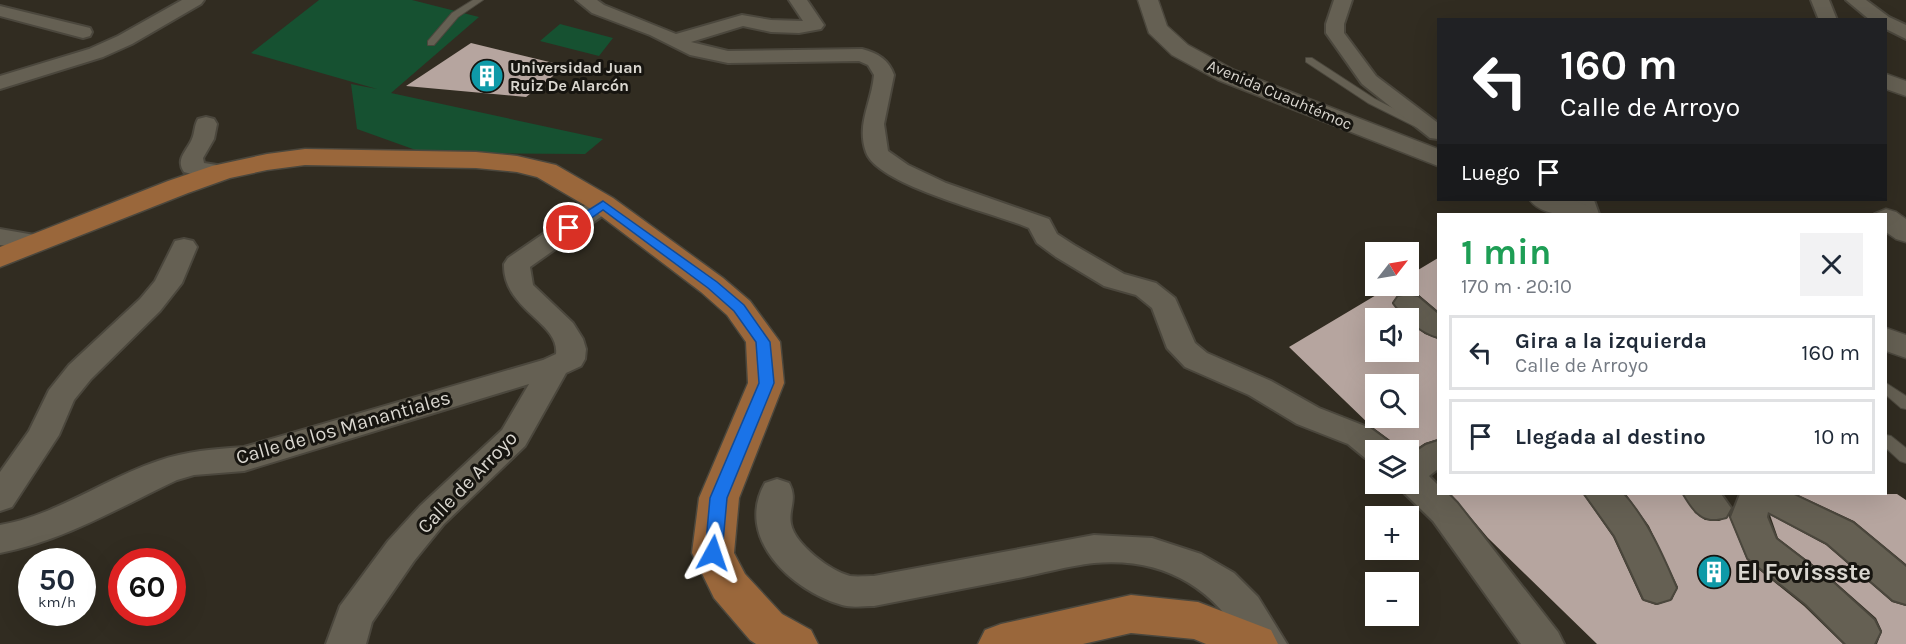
<!DOCTYPE html>
<html lang="es">
<head>
<meta charset="utf-8">
<style>
	body { margin:0; font-family:Karla,sans-serif; background:#f2f2f3; color:#1f2937; height:100vh; display:flex; flex-direction:column; font-size:22px; white-space:nowrap }
	* { box-sizing:border-box; margin:0 }
	p { font-size:20px; color:#747a83 }
	.icon { flex:none; width:33px; height:33px; fill:none; stroke:currentColor; stroke-width:2; stroke-linecap:round; stroke-linejoin:round }
	.map { position:relative; flex:1; overflow:hidden }
	.drawer { position:absolute; left:1437px; top:213px; width:450px; height:282px; display:flex; flex-direction:column; background:#fff; border-radius:0px; box-shadow:0 6px 24px #0002 }
	.drawer>* { flex:none }
	.top-card { position:absolute; left:1437px; top:18px; width:450px; height:183px; border-radius:0px; box-shadow:0 6px 24px #0002; background:#202124; color:#fff; overflow:hidden }
	.needle { width:39px; rotate:59deg }
	.tools { position:absolute; left:1365px; top:242px; display:grid; gap:12px }
	.tools a { display:grid; place-items:center; width:54px; height:54px; border-radius:0px; background:#fff; box-shadow:0 6px 24px #0002; font-size:30px }
	.speed { position:absolute; left:18px; top:548px; display:flex; gap:12px; font-size:30px; font-weight:700; text-align:center }
	.speed>* { display:grid; place-content:center; width:78px; height:78px; border-radius:50%; background:#fff; box-shadow:0 6px 24px #0002; line-height:1 }
	.speed small { font-size:15px; font-weight:400 }
	.speed .limit { border:9px solid #d22; background:#fff; color:#111 }
	.pin { position:absolute; display:grid; place-items:center; width:51px; height:51px; color:#fff; margin:-26px; border:3px solid #fff; border-radius:50%; box-shadow:0 2px 6px #0007 }
	.me { position:absolute; width:66px; margin:-33px; rotate:5deg; stroke-linejoin:round; filter:drop-shadow(0 0 4px #0008) }
	.turn { display:flex; align-items:center; gap:21px; height:126px; padding:0 24px; font-size:27px }
	.turn .icon { width:78px; height:78px; stroke-width:2.5 }
	.turn b { display:block; font-size:42px; line-height:51px }
	.then { display:flex; align-items:center; height:57px; padding:0 24px; background:#0003; gap:12px; font-size:22px }
	.round { display:grid; place-items:center; flex:none; width:63px; height:63px; border-radius:0px; background:#f2f2f3 }
	.overview { display:flex; align-items:center; justify-content:space-between; height:102px; padding:0 24px }
	h1 { font-size:36px; font-weight:700; line-height:45px; color:#1e9e55 }
	ul { padding:0; list-style:none }
	li { display:flex; align-items:center; gap:18px; height:75px; margin:0 12px 9px; padding:0 12px; border:3px solid #e0e1e3; border-radius:0px }
	li div { flex:1 }
	li b { display:block; font-size:22px }
	li em { font-style:normal }
	.map>svg:first-child { display:block }
</style>
</head>
<body>
<div class="map">
<svg width="1906" height="644" viewBox="0 0 1906 644">
	<rect width="100%" height="100%" fill="#312c21"/>
	<path fill="#165131" d="M319,0H412L479,17L391,93L603,139L585,154L424,153L357,129L351,84L377,89L251,53Z
		M560,24L613,38L599,56L540,41Z"/>
	<path fill="#b6a59f" fill-rule="evenodd" d="M471,43L566,66L526,97L406,86Z
		M1438,258V311L1419,295L1408,293L1398,295L1392,303L1404,318H1376V351H1408V322L1425,334L1438,339V439L1425,443L1408,454V450H1396L1390,440L1371,426L1289,347L1393,285H1408V276ZM1376,384H1408V417H1376Z
		M1451,494H1583L1613,537L1642,600L1656,605L1672,600L1678,587L1649,526L1626,494H1682L1695,513L1705,520L1719,521L1729,516L1747,560L1804,606L1843,644H1597L1488,538Z
		M1796,494H1897L1906,500V564L1854,521Z
		M1770,515L1826,545L1892,602L1906,606V644H1877L1882,631L1876,618L1833,580L1778,538Z"/>
	<g fill="none" stroke-linecap="round" stroke-linejoin="round">
		<g stroke="#4b473d" stroke-width="2">
			<path id="lane" d="M473,0H483L458,17L434,45H428V41L452,13Z
				M1306,58H1312L1375,99L1438,131V138L1368,103L1306,62Z
				M1886,383L1906,396V409L1901,408L1886,395Z
				M1886,435L1891,436L1906,448V463L1900,461L1886,448Z"/>
		</g>
		<g stroke="#4b473d" stroke-width="4">
			<path id="street" d="M182,0H204L201,4L132,44L103,57L0,89V76L89,49L118,36Z
				M576,0H597L604,5L676,34L742,15L771,20L803,21L789,0H807L824,25L821,29L799,33L771,32L743,26L691,42L728,51L862,49C878,53 889,60 894,75L884,124L888,151L908,165L946,183L1049,219L1057,234L1074,245L1124,274L1156,283L1175,298L1195,343L1207,353L1271,381L1319,408L1370,428L1389,442L1393,450H1376V461L1365,458L1348,444L1297,424L1249,395L1185,367L1167,348L1152,308L1136,295L1104,286L1056,257L1037,243L1029,228L1024,226C993,213 877,185 866,152C856,124 872,102 874,75L868,65L859,61L728,63L690,55L650,35L592,13Z
				M1334,0H1352L1344,24V33L1376,76L1438,123V139L1430,138L1362,84L1326,33V24Z
				M1811,0H1829L1837,20H1819Z
				M1846,0H1866L1889,17L1906,25V39L1886,29V20H1870Z
				M0,6L90,28L92,32L90,36L83,38L0,16Z
				M206,117L214,119L217,124L214,139L203,158L204,163L230,167L234,172L230,177L206,178L184,172C175,159 187,151 192,139C195,132 194,126 198,119Z
				M603,197L612,199L615,204L612,209L530,267L533,285L573,323L583,339L586,349L585,359L581,366L566,373L525,446L444,524L414,561L372,622L366,644H326L340,606L388,541L420,506L502,430L529,384L244,471L194,475L177,480C120,507 63,541 0,553V525C57,515 104,479 158,461C186,451 214,449 244,447L543,360L556,354C560,322 503,310 504,264L508,258L594,199Z
				M1570,200H1594L1599,214H1575Z
				M0,229L46,237L50,242L46,247L37,250L0,245Z
				M184,239L193,241L197,247L182,283L160,311L91,379L74,400L59,435L12,507L0,511V472L29,431L49,390L69,365L140,299L155,281L175,241Z
				M1408,295L1418,297L1438,314V337C1422,333 1404,317 1394,303L1398,297Z
				M1438,441V469L1429,476L1438,485V494H1448L1457,503L1558,632L1564,644H1521L1433,521L1396,485L1395,483H1408V457L1426,445Z
				M777,479L789,483C798,499 788,509 791,524C795,545 831,571 850,576C857,577 867,576 874,576L1094,535L1152,538L1201,554L1234,573L1258,597L1287,644H1246C1212,586 1163,557 1094,563C1067,566 1040,574 1013,579C967,588 920,597 874,606C864,606 852,608 842,605C792,591 734,538 765,483Z
				M1585,494H1623C1647,521 1662,555 1676,588L1670,599L1657,603L1644,599L1615,536Z
				M1684,494H1721L1731,508L1726,517C1704,524 1695,513 1684,494Z
				M1740,494H1792L1853,523L1906,567V604L1893,600L1827,543L1768,512L1767,517L1776,539L1832,582L1874,620L1880,632L1874,644H1846L1806,604L1748,558L1731,517Z"/>
		</g>
		<g stroke="#4b473d" stroke-width="3">
			<path id="secondary" d="M1138,0H1158L1167,26L1188,45L1234,70L1438,149V166L1218,80L1172,55L1149,33Z
				M1886,74L1906,81V96L1886,89Z
				M1530,200C1549,198 1584,196 1596,214C1577,216 1543,218 1530,200Z
				M1886,209L1896,212L1906,219V242L1896,239L1886,232V214H1874Z
				M1886,328L1906,335V358L1886,351Z"/>
		</g>
		<g stroke="#4b473d" stroke-width="3">
			<path id="primary" d="M305,149L476,152L517,156L556,165L613,198L723,278L750,301L780,342L784,383L739,498L734,553L745,574L782,614L811,630L818,644H756L750,640L714,598L692,553L699,498L748,383L746,342L727,315L701,292L593,210L537,177L517,172L476,168L305,165L267,170L230,178L188,193L0,267V247L168,181L212,166L267,154Z
				M1131,595L1198,602L1271,630L1278,644H1206L1194,639L1131,633L1083,644H978L985,630L1001,624Z"/>
		</g>
		<use href="#lane" fill="#656053" fill-rule="evenodd"/>
		<use href="#street" fill="#656053" fill-rule="evenodd"/>
		<use href="#secondary" fill="#656053" fill-rule="evenodd"/>
		<use href="#primary" fill="#9a673b" fill-rule="evenodd"/>
	</g>
	<path fill="#1a73e8" stroke="#114b97" stroke-width="1.5" d="M603,201L717,282L744,305L770,342L774,383L727,498L722,553L720,558L713,560L707,558L705,553L710,498L759,383L756,342L734,311L708,288L603,210L574,230H565V225Z"/>
	<defs>
		<g id="building-disc" transform="scale(1.725)"><circle r="9.5" fill="#0f9aa8" stroke="#171510"/><path d="M-4-6H4V6H1V3H-1V6H-4ZM-2.5-4.3h1.7v1.8h-1.7ZM.8-4.3h1.7v1.8H.8ZM-2.5-1h1.7V.8h-1.7ZM.8-1h1.7V.8H.8Z" fill="#fff"/></g>
	</defs>
	<g fill-rule="evenodd">
		<use href="#building-disc" x="487" y="76"/>
		<use href="#building-disc" x="1714" y="572"/>
	</g>
	<g text-anchor="middle" stroke-width="6" stroke-linejoin="round" paint-order="stroke">
		<g font-size="16" font-weight="bold" fill="#dad7d0" stroke="#171510" text-anchor="start">
			<text x="510" y="73">Universidad Juan<tspan x="510" dy="18">Ruiz De Alarcón</tspan></text>
		</g>
		<g font-size="16" fill="#dad7d0" stroke="#171510">
			<text transform="translate(1280 94) rotate(23)" y="6">Avenida Cuauhtémoc</text>
		</g>
		<g font-size="20" fill="#dad7d0" stroke="#171510">
			<text transform="translate(343 427) rotate(-16)" y="7">Calle de los Manantiales</text>
			<text transform="translate(467 482) rotate(-46)" y="7">Calle de Arroyo</text>
		</g>
		<g font-size="24" font-weight="bold" fill="#dad7d0" stroke="#171510" text-anchor="start">
			<text x="1737" y="580">El Fovissste</text>
		</g>
	</g>
</svg>
<div class="tools">
<a><svg class="needle" viewBox="-14 -14 28 28"><path d="M0-13l5 13h-10z" fill="#e53935"/><path d="M0 13l5-13h-10z" fill="#747a83"/></svg></a>
<a><svg class="icon" aria-label="sound" viewBox="0 0 24 24"><path d="M4 9h4l5-4v14l-5-4H4zM17 9q2 3 0 6"/></svg></a>
<a><svg class="icon" aria-label="search" viewBox="0 0 24 24"><circle cx="10" cy="10" r="6"/><path d="M15 15l6 6"/></svg></a>
<a><svg class="icon" aria-label="layers" viewBox="0 0 24 24"><path d="M12 4l9 5-9 5-9-5zM3 14l9 5 9-5"/></svg></a>
<a>+</a>
<a>−</a>
</div>
<div class="speed"><div>50<small>km/h</small></div><div class="limit">60</div></div>
<div class="pin" style="left:569px;top:228px;background:#d93025"><svg class="icon" aria-label="arrive" viewBox="0 0 24 24"><path d="M6 21V4h12l-3 4 3 4H6"/></svg></div>
<svg class="me" style="left:713px;top:553px" viewBox="-20 -20 40 40"><path d="M0-17L14 15 0 8-14 15z" fill="#1a73e8" stroke="#fff" stroke-width="4"/></svg>
<div class="top-card">
<div class="turn"><svg class="icon" aria-label="left" viewBox="0 0 24 24"><path d="M17 20v-9H6M10 6l-5 5 5 5"/></svg><div><b>160 m</b>Calle de Arroyo</div></div>
<div class="then">Luego<svg class="icon" aria-label="arrive" viewBox="0 0 24 24"><path d="M6 21V4h12l-3 4 3 4H6"/></svg></div>
</div>
<section class="drawer">
<div class="overview"><div><h1>1 min</h1><p>170 m · 20:10</p></div><a class="round"><svg class="icon" aria-label="close" viewBox="0 0 24 24"><path d="M6 6l12 12M18 6L6 18"/></svg></a></div>
<ul>
<li><svg class="icon" aria-label="left" viewBox="0 0 24 24"><path d="M17 20v-9H6M10 6l-5 5 5 5"/></svg><div><b>Gira a la izquierda</b><p>Calle de Arroyo</p></div><em>160 m</em></li>
<li><svg class="icon" aria-label="arrive" viewBox="0 0 24 24"><path d="M6 21V4h12l-3 4 3 4H6"/></svg><div><b>Llegada al destino</b></div><em>10 m</em></li>
</ul>
</section>
</div>
</body>
</html>
